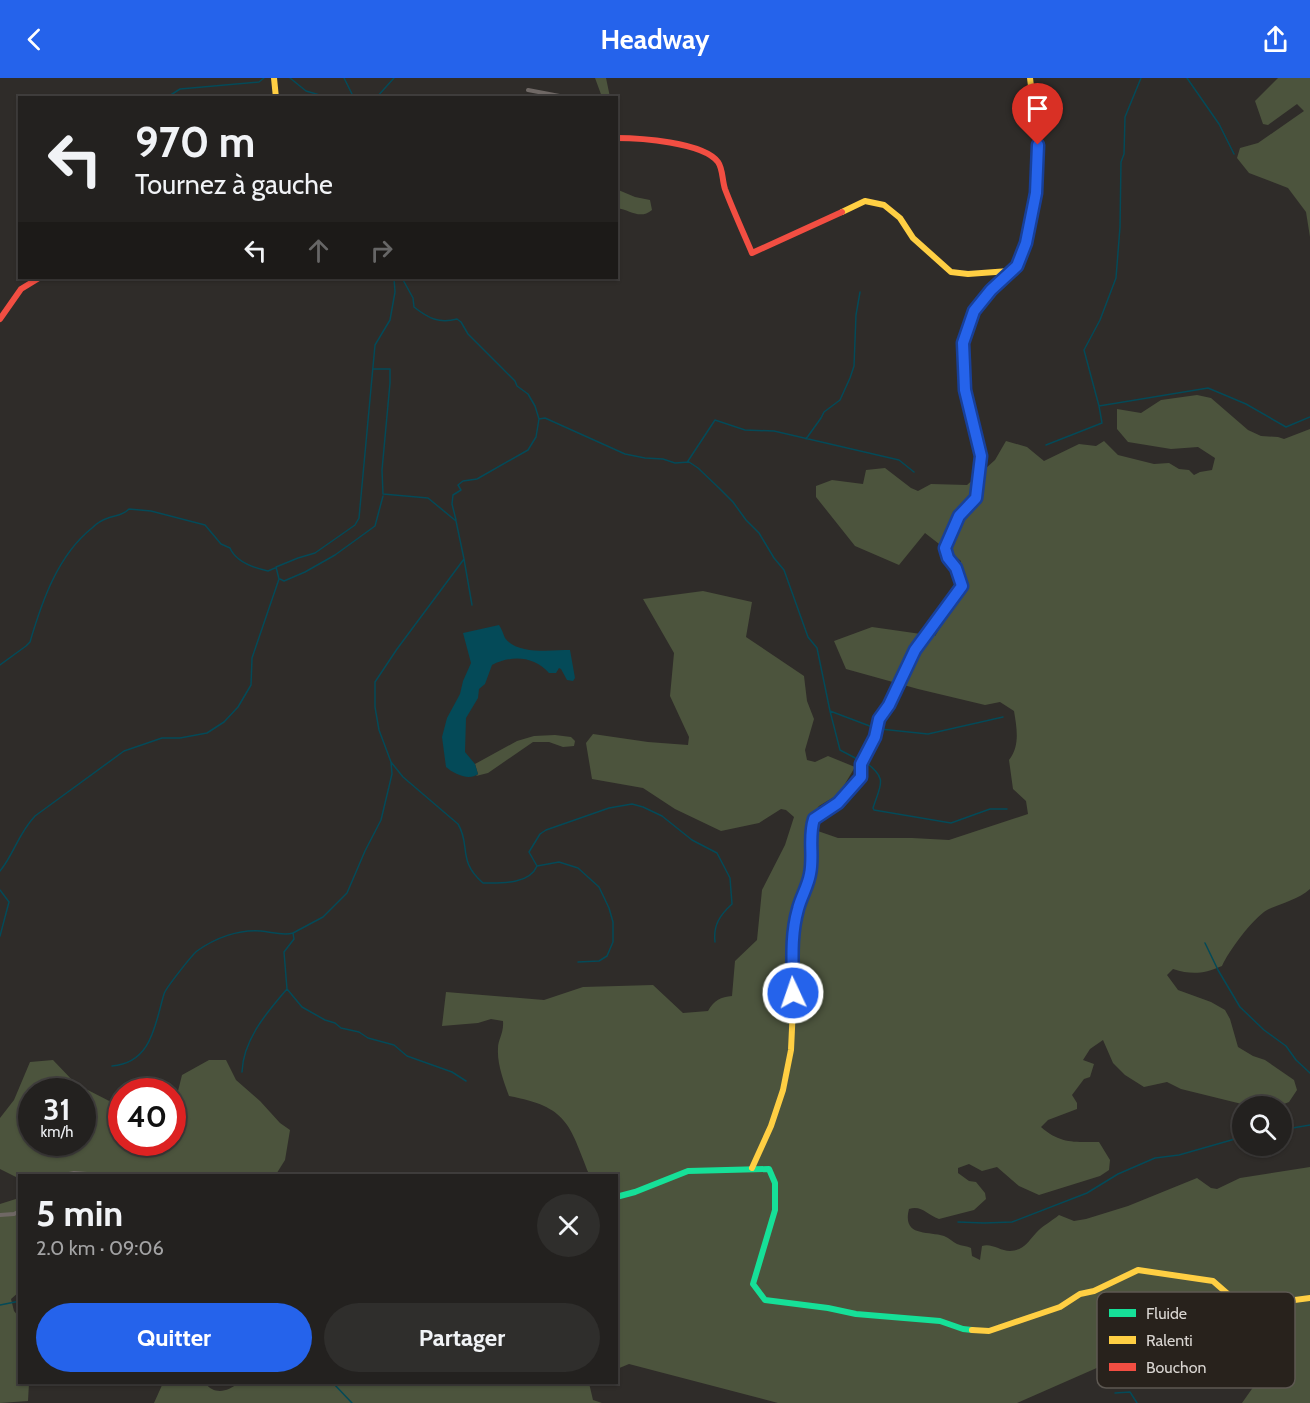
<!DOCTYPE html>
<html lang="fr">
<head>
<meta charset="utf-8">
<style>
	body { margin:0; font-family:Cabin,sans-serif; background:#2f2e2c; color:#f1f3f6; height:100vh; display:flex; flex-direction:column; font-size:22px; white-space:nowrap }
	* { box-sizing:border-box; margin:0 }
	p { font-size:20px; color:#a3a3a4 }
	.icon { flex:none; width:33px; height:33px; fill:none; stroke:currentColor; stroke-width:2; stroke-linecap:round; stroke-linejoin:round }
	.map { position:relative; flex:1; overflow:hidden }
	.drawer { position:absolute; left:18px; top:1096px; width:600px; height:210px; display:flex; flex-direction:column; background:#23211f; border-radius:0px; box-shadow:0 2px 4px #0004,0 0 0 2px #403e3d }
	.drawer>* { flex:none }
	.top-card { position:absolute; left:18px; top:18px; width:600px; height:183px; border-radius:0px; box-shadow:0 2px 4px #0004,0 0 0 2px #403e3d; background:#23211f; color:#f1f3f6; overflow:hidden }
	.fabs { position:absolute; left:1232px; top:1018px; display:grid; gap:12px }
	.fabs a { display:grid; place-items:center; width:60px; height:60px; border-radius:50%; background:#23211f; box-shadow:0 2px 4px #0004,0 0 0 2px #403e3d; font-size:30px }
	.speed { position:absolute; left:18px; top:1000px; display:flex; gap:12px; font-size:30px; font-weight:700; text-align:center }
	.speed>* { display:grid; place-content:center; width:78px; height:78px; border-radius:50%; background:#23211f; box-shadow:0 2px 4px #0004,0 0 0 2px #403e3d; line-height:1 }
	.speed small { font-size:15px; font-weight:400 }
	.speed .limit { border:9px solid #d22; background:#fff; color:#111 }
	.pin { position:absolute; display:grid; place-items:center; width:51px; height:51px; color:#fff; margin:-62px -26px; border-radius:50% 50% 50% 0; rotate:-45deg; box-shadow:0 0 6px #0007 }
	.pin .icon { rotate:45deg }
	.me { position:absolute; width:66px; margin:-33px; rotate:357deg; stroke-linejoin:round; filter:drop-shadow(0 0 4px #0008) }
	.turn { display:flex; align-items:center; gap:21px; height:126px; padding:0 18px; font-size:27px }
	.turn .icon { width:78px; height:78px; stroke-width:2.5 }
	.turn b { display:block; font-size:42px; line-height:51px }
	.lanes { display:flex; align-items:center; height:57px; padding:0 18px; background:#0003; justify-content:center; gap:30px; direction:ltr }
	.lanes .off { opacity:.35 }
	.round { display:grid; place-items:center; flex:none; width:63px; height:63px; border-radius:32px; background:#2f2e2c }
	.summary { display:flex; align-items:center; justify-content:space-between; height:102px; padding:0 18px }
	h1 { font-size:36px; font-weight:700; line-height:45px }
	.cta { display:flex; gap:12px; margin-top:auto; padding:12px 18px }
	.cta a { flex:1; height:69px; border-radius:36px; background:#2563eb; color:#fff; font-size:24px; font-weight:700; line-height:69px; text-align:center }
	.cta a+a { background:#2f2e2c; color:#f1f3f6 }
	header { display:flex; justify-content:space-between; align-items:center; height:78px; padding:0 18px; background:#2563eb; color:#fff; font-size:27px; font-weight:700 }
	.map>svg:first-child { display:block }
</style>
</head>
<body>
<header><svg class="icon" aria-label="back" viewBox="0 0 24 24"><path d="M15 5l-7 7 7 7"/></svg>Headway<svg class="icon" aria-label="share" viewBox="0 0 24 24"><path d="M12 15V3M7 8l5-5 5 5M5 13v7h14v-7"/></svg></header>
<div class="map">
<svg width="1310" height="1325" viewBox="0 0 1310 1325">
	<rect width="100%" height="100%" fill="#2f2c29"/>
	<path fill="#4c543d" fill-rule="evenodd" d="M595,0H606L610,19H602Z
		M1278,0H1310V159L1306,134L1288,110L1249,95L1237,80L1240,70L1258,65L1304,33L1297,26L1268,47L1263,46L1255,23Z
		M616,111L635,119L650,122L652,132C640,142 630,132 617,130Z
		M1197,317L1211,320L1248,352L1261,358L1278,359L1284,361L1310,351V811C1298,822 1281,825 1267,832C1253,840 1228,874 1222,888C1203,896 1192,897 1173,891L1167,897L1178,912L1211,924L1225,932L1230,941L1238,969L1253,978L1265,982L1294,1002L1297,1012L1289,1024L1284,1026L1254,1029L1181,1011L1167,1004L1144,1009L1125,997L1113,985L1103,962L1090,971L1083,982L1094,986L1090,999L1084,1001L1072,1017L1077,1025V1031L1048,1042L1041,1049C1060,1066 1075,1064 1099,1064L1110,1082L1109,1092L1100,1098L1039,1117L1019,1108L997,1089L982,1093L969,1086L958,1090V1095L969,1103L976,1104L985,1115L986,1121L974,1132L939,1141C927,1137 922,1127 909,1131C902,1159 927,1153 944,1158C949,1160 953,1164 957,1166C962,1168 967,1168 971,1170L972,1178L980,1182L982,1168C992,1165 1000,1173 1010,1173C1024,1172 1027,1165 1036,1155C1042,1148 1052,1143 1059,1137L1074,1143L1086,1141L1128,1128L1197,1100L1211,1110L1217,1111L1240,1100L1310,1089V1325H1242L1261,1298L1278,1282L1124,1278L1017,1325H778L629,1286L617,1291L616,1098H585L589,1096C569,1046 568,1029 509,1018C504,1004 497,986 498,971C498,961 504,956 503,943L491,941L478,945L442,948L446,914L544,922L583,909L653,907L683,935L708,933C714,922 721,919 732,918L735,883L757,862L762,812L785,767L794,739L786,732L781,731L759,745L721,753L675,731L643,710L592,701L586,665L593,656L648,664L688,667L689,659L670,618L674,575L643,521L703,513L752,524L746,559L804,598L807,623L814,641L805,672L807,682L815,684L828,678L855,689L839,716L819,728L808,743L812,751L838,760H912L949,762L1028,736L1026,723L1013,711L1009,682C1020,668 1017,651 1014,633L1000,624L985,627L918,611L846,591L834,563L872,549L935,558L964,510L960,495L961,483L925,455L899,487L855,468L816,419V408L832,402L863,406L866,392L885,390L911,410L918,413L931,406L967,407L995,382L1006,363L1027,369L1044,383L1079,366L1096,368L1104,363L1118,377L1154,386L1169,385L1179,391L1189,392L1194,397L1200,394L1212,392L1215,380L1198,369L1171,371L1128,364L1117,351V331L1141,335L1161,322Z
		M555,657L571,659L575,663L574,668L563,669L549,664H533L488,695L476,698L478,696L475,686L517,663L534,658Z
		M53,982L76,1006L121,1029L122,1065H172L173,1024L176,1021L182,997L209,982H226L236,1002L260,1023L280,1045L290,1052L285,1082L275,1098H20L19,1108L18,1100L0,1091V1040L14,1022L30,984ZM32,1014H82V1065H32Z
		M19,1120V1214L11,1221L14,1233L19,1239L20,1305H29L28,1323L0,1325V1126Z
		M163,1305H205C214,1317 228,1314 238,1305H589L593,1322L602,1325H154Z"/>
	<path fill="#044a58" d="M499,547C502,551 503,556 505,560C517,577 552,572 570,572L575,600L573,603L567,602L561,591L559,590L556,595H549C534,578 511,577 492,587L485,606L479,611L478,620L466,640L465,674L475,686L478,696C469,703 454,696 446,689L442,659L447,640L460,616L463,603L471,585L463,555Z"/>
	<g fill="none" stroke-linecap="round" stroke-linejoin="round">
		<path stroke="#044a58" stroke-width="1.5" d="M290,0L306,13L330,20
			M344,0L354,20
			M1141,0L1125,39L1124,76L1121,84L1120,149L1116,200L1100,242L1084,272L1099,328L1208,310L1246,326L1286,349L1310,339
			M1187,0L1219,46L1234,76
			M166,20L180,11L259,4L264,0
			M376,20L394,0
			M17,82H20
			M402,200L413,220L414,229C428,240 439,246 457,241L461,244L468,256L515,303L517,308L528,316L535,328L539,341L536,359L528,372L477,401L463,403L458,407L461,412L453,417L452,426L456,442
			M539,341L545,340L625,376L645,380L663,381L675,385L689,384L698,390L719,410L733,424L746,442L759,455L774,480L784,492L808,559L817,570L830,633L875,650
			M806,361L821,340L824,334L840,322L850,300L854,288L856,237L860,214
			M1046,367L1102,345L1099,328
			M688,383L715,342L745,352L774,353L899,382L914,394
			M464,481L472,527
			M280,501L284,503L305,494L335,477L375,448L383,418
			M0,587L26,568L30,564C42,523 58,477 92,450C96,446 102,442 108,440C116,437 122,438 129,431L151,433L205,447L221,466L230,470C236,484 254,490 268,493L275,490
			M830,633L840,672L859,682
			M880,651L928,656L1003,639
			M391,684L403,699L458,746C471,767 457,783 483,805C500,805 529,807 537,788L559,784L578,790L599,809L609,830L613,844V864L607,878L599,883L578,884
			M865,684C889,701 880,707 873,730L874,732L951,745L990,731H1007
			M537,788L529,774L540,756L546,752L609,730L632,726L643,729L662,738L692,762L717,775L730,800L732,826C720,837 713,847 715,864
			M0,793C14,776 18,756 35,738L124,673L162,660H180L207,655L224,644L238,629L251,607L252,580L279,501L276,489L298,480L315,475L355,447L359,440L375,267L390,242L395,214L394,200
			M0,812L9,824L0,858
			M1205,865L1218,892L1240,929L1264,952L1286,968L1296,982L1310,995
			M287,911L302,929L325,942L335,945L341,950L359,954L368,960L394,967L407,978L452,994L466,1003
			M112,988C152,985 155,946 164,916C165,911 192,877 197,873C215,860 239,851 261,853C272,854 283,858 293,855
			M242,994C243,962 267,934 287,911L284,874L294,861L293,855L323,839L347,815L365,773L381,742L392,696L391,684L379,652L375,629V604L397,571L464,481L456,443L428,420L383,416L382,392L390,305V291H373
			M1281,1052L1310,1047
			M958,1144L984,1145L1012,1144L1087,1115L1118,1096L1155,1080L1179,1077L1242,1059
			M0,1227L20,1223
			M333,1305L352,1325
			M1115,1315L1130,1314L1137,1325"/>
		<path stroke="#6f6865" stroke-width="4" d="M528,12L570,20
			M59,1098L74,1095L113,1098
			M0,1137L14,1136L20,1133"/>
		<path stroke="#16e098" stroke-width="6" d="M890,625L911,580L962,508L945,470L959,438L976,420L981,378L976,356
			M616,1119L635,1114L688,1093L769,1091L775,1105V1132L753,1206L765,1222L828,1230L856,1236L940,1243L963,1251L972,1252"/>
		<path stroke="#ffcf43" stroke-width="6" d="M274,0L276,20
			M842,134L865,123L884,127L900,140L913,160L951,194L968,196L1009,193
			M976,356C964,310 951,261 984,221C993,210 1013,196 1018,184C1045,122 1038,65 1030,0
			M752,1090L771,1048L783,1012L791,972L793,929L792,870L797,832L811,796V761L814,741L838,725L861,699V686L875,659L879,641L890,625
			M972,1252L989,1253L1060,1229L1080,1216L1094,1213L1138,1192L1213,1203L1229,1217L1249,1228L1310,1220"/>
		<path stroke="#f24e42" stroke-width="6" d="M616,60C639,60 703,64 718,84C723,91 722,102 725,111C733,132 743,154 752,175L842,134
			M0,241L21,211L39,200"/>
	</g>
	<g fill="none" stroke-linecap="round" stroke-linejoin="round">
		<g stroke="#184099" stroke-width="15">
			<path id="route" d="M793,915C793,887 790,859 798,831C801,819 808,808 810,796C814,778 808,759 814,741L838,725L861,699V686L875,659L879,641L889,627L915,572L962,508L956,490L948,480L945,470L959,438L976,420L981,378L965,312L963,265L974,233L991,212L1017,188L1026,165L1036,115L1038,67"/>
		</g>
		<use href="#route" stroke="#2563eb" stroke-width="10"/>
	</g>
	<rect x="1097" y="1214" width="198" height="96" rx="9" fill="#28221c" stroke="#5d5852" stroke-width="1.5"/>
	<rect x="1109" y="1231" width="27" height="8" fill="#16e098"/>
	<rect x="1109" y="1258" width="27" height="8" fill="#ffcf43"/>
	<rect x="1109" y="1285" width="27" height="8" fill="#f24e42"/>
	<g font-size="16" fill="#d9d5d1">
		<text x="1146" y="1241">Fluide</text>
		<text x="1146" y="1268">Ralenti</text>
		<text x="1146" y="1295">Bouchon</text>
	</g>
</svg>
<div class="fabs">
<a><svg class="icon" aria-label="search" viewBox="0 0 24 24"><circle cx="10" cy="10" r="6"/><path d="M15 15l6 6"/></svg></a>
</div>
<div class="speed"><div>31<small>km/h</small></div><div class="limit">40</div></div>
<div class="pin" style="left:1038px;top:67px;background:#d93025"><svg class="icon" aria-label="arrive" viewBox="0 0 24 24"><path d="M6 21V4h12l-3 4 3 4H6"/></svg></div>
<svg class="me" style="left:793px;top:915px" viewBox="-20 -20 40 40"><circle r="17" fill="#2563eb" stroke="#fff" stroke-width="3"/><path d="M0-11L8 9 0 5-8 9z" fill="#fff"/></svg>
<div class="top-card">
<div class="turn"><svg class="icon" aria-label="left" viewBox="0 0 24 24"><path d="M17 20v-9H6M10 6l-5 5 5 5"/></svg><div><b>970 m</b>Tournez à gauche</div></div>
<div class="lanes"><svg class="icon" aria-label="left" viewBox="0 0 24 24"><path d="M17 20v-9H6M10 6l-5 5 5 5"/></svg><svg class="icon off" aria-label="ahead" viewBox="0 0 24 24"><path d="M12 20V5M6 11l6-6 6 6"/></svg><svg class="icon off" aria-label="right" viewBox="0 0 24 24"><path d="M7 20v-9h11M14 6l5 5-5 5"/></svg></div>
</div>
<section class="drawer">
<div class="summary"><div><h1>5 min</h1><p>2.0 km · 09:06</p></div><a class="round"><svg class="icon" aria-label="close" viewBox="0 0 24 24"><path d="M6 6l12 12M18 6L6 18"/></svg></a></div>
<div class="cta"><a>Quitter</a><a>Partager</a></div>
</section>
</div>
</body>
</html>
